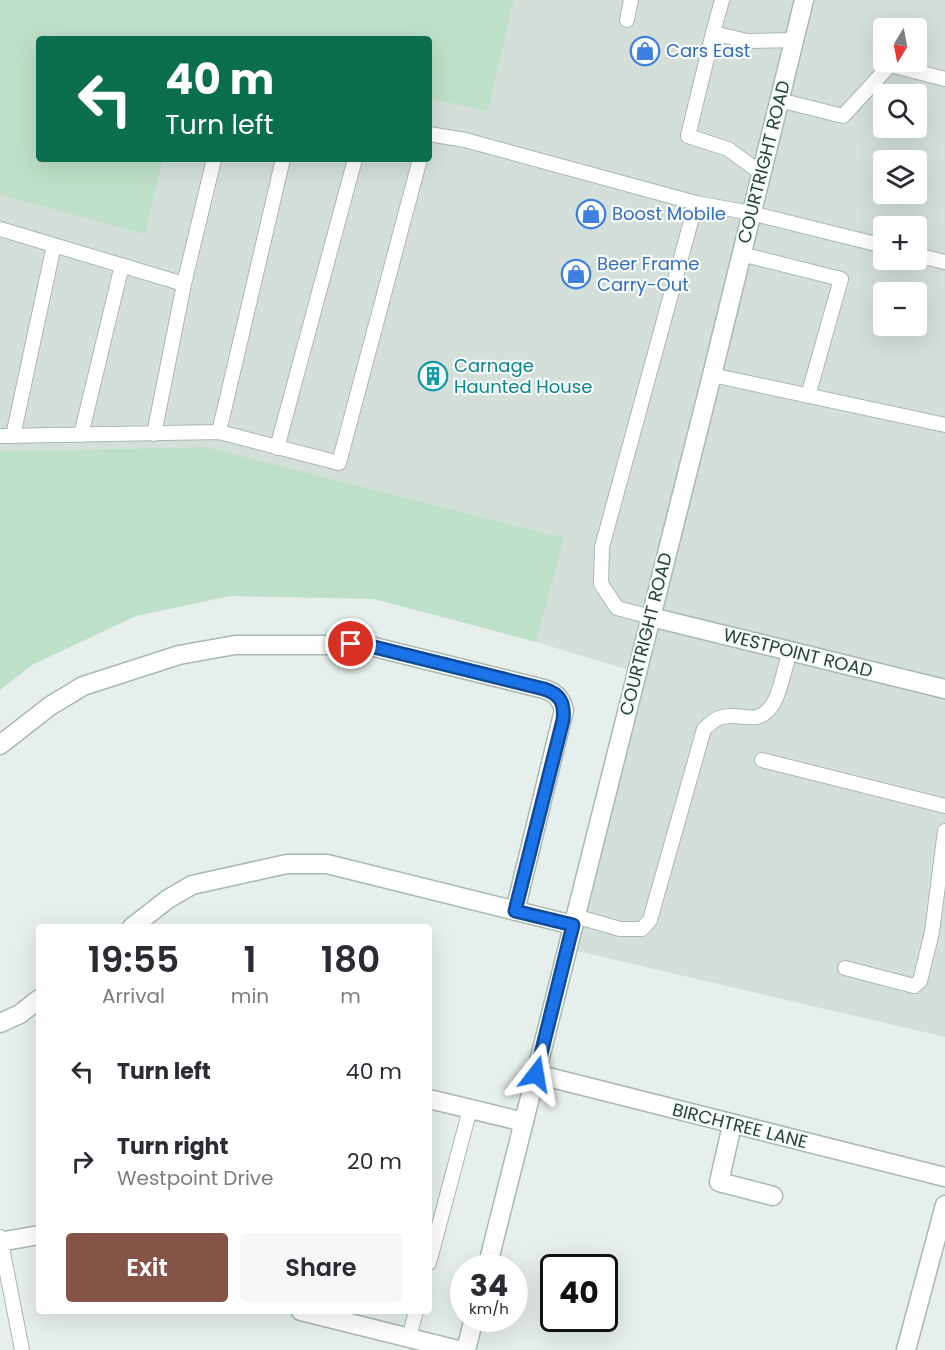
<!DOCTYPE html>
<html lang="en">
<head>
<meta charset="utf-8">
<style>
	body { margin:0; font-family:Poppins,sans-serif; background:#f7f7f7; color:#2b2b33; height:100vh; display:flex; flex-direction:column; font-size:22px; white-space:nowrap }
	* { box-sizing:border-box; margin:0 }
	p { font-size:20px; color:#7c7c81 }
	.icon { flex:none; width:33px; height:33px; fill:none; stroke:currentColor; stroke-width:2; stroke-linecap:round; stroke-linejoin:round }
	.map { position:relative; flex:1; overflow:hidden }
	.sheet { position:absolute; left:36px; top:924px; width:396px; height:390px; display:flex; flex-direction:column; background:#fff; border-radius:6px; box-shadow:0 6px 24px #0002 }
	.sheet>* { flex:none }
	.top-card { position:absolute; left:36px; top:36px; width:396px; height:126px; border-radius:6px; box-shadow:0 6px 24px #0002; background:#0b6e4f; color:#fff; overflow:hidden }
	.needle { width:39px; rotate:190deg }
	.tools { position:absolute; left:873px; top:18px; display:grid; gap:12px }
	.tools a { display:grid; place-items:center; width:54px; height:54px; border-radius:6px; background:#fff; box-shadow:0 6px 24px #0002; font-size:30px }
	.speed { position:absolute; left:450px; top:1254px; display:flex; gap:12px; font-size:30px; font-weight:700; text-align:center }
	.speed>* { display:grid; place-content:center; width:78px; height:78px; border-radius:50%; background:#fff; box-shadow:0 6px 24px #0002; line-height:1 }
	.speed small { font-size:15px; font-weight:400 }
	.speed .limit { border:3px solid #111; border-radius:9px; background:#fff; color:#111 }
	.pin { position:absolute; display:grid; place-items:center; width:51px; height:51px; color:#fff; margin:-26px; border:3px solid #fff; border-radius:50%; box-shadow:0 2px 6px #0007 }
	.me { position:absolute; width:66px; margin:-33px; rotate:14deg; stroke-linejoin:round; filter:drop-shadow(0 0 4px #0008) }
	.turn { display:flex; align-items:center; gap:21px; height:126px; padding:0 30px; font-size:27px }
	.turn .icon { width:78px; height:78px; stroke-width:2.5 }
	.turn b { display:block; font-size:42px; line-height:51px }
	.eta { display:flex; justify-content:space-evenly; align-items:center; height:102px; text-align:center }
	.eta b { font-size:36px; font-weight:600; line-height:42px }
	.primary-button { display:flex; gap:12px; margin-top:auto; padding:12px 30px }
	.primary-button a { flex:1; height:69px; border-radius:6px; background:#855347; color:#fff; font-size:24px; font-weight:600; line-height:69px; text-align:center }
	.primary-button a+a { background:#f7f7f7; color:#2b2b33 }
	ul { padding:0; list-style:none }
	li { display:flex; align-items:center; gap:18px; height:90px; padding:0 30px }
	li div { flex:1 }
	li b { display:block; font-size:22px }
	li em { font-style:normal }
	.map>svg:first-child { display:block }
</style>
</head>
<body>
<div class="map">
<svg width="945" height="1350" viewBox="0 0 945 1350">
	<rect width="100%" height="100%" fill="#e6efeb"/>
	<path fill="#d4dfda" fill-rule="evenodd" d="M514,0H945V1037L569,949L639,673L536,642L563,538L207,447L0,451V195L145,233L163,159H429V98L488,112ZM884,28H916V62H884ZM884,94H916V128H884ZM884,160H916V194H884ZM884,226H916V260H884ZM884,292H916V326H884Z"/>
	<path fill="#bfe0c8" d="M0,0H514L488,112L429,98V39H39V159H163L145,234L0,195Z
		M207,447L564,538L536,642L374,599L230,596L136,616L32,665L0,690V451Z"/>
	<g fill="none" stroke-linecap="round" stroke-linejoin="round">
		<g stroke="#a8b8b2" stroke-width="16">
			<path id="lane" d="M627,20L631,0
				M713,33L722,0
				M779,100L843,116L890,65L945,79
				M429,134L465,140L696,203
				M761,173L728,149L688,136L713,33L747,41L794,40
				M0,229L184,284L214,159
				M741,254L841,279L808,396
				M916,255L945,262
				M712,375L945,425
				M219,432L283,159
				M154,434L184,284
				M81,435L122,265
				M0,436L219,432L339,463L420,159
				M13,436L54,245
				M277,448L355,159
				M651,617L617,608L601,584L602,547L696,203L751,213L884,246
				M762,760L945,806
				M575,916L620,929H642L650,920L704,729C709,725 713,720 719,718C740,710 757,729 773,704C781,691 785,666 790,651
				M845,968L914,986L920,981L932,932L945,831
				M0,1237L22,1350
				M429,1263L470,1109
				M409,1338L416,1311"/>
		</g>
		<g stroke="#a8b8b2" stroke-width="21">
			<path id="street" d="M651,617L945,689
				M0,745L50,706L83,686L179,655L235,645H366L544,689C556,693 560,697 564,710L515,911
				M132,927L168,899L192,885L287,864H327L573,925
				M0,1023L20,1014L39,999
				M536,1074L945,1177
				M429,1099L524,1122
				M732,1125L719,1182L773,1196
				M0,1242L39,1235
				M301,1311L458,1350
				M906,1350L945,1205"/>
		</g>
		<g stroke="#a4bbb3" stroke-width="21">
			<path id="secondary" d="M487,1268L712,375L804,0
				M466,1350L474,1318"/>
		</g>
		<use href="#lane" stroke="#fff" stroke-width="14"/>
		<use href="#street" stroke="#fff" stroke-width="18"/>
		<use href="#secondary" stroke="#fff" stroke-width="18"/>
	</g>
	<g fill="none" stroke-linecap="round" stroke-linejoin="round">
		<g stroke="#114b97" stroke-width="15">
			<path id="route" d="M351,644L366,645L544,689C560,694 565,703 563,720L515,911L573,925L536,1074"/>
		</g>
		<use href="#route" stroke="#1a73e8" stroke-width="10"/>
	</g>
	<defs>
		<g id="shop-ring" transform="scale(1.5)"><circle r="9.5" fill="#f7fbf9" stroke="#3f7fe0" stroke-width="1.5"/><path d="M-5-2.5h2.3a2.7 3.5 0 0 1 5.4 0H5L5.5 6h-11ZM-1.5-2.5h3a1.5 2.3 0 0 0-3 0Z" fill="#3f7fe0"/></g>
		<g id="building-ring" transform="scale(1.5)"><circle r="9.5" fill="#f7fbf9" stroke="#0f9aa8" stroke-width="1.5"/><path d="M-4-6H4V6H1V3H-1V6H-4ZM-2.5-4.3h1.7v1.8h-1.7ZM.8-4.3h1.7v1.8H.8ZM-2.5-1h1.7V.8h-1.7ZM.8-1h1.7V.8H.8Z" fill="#0f9aa8"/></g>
	</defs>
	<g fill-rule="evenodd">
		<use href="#shop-ring" x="645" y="51"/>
		<use href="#shop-ring" x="591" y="214"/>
		<use href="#shop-ring" x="576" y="274"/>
		<use href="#building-ring" x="433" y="376"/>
	</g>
	<g text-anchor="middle" stroke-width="4.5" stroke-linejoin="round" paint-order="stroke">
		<g font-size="18" fill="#366cbe" stroke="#f7fbf9" text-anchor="start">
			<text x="666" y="57">Cars East</text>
			<text x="612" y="220">Boost Mobile</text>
			<text x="597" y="270">Beer Frame<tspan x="597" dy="21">Carry-Out</tspan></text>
		</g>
		<g font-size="18" fill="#24423a" stroke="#f7fbf9">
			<text transform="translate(764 162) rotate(-76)" y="6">COURTRIGHT ROAD</text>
			<text transform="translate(646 634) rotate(-76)" y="6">COURTRIGHT ROAD</text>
			<text transform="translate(798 653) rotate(14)" y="6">WESTPOINT ROAD</text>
			<text transform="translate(740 1126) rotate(14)" y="6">BIRCHTREE LANE</text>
		</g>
		<g font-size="18" fill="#0d838f" stroke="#f7fbf9" text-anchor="start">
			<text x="454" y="372">Carnage<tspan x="454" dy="21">Haunted House</tspan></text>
		</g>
	</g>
</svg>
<div class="tools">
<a><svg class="needle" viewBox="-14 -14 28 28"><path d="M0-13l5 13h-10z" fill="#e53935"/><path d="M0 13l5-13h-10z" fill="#7c7c81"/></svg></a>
<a><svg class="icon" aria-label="search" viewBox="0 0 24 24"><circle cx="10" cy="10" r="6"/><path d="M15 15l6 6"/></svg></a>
<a><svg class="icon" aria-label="layers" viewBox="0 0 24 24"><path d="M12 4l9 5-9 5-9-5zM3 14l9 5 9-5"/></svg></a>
<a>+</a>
<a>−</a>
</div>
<div class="speed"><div>34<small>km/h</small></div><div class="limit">40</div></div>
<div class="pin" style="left:351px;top:644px;background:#d93025"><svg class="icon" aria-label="arrive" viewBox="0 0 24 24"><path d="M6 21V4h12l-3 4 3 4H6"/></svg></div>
<svg class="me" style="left:536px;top:1074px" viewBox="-20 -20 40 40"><path d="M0-17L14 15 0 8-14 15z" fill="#1a73e8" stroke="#fff" stroke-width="4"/></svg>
<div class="top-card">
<div class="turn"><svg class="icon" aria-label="left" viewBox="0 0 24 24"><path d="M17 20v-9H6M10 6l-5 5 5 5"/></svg><div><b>40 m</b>Turn left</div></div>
</div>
<section class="sheet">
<div class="eta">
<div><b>19:55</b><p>Arrival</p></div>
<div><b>1</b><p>min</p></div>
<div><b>180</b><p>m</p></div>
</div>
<ul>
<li><svg class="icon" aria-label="left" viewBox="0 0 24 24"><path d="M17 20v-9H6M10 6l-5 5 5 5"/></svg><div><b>Turn left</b></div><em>40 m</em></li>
<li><svg class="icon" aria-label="right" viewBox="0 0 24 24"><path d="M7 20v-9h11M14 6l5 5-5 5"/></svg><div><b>Turn right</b><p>Westpoint Drive</p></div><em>20 m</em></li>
</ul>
<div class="primary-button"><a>Exit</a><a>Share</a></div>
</section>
</div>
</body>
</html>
